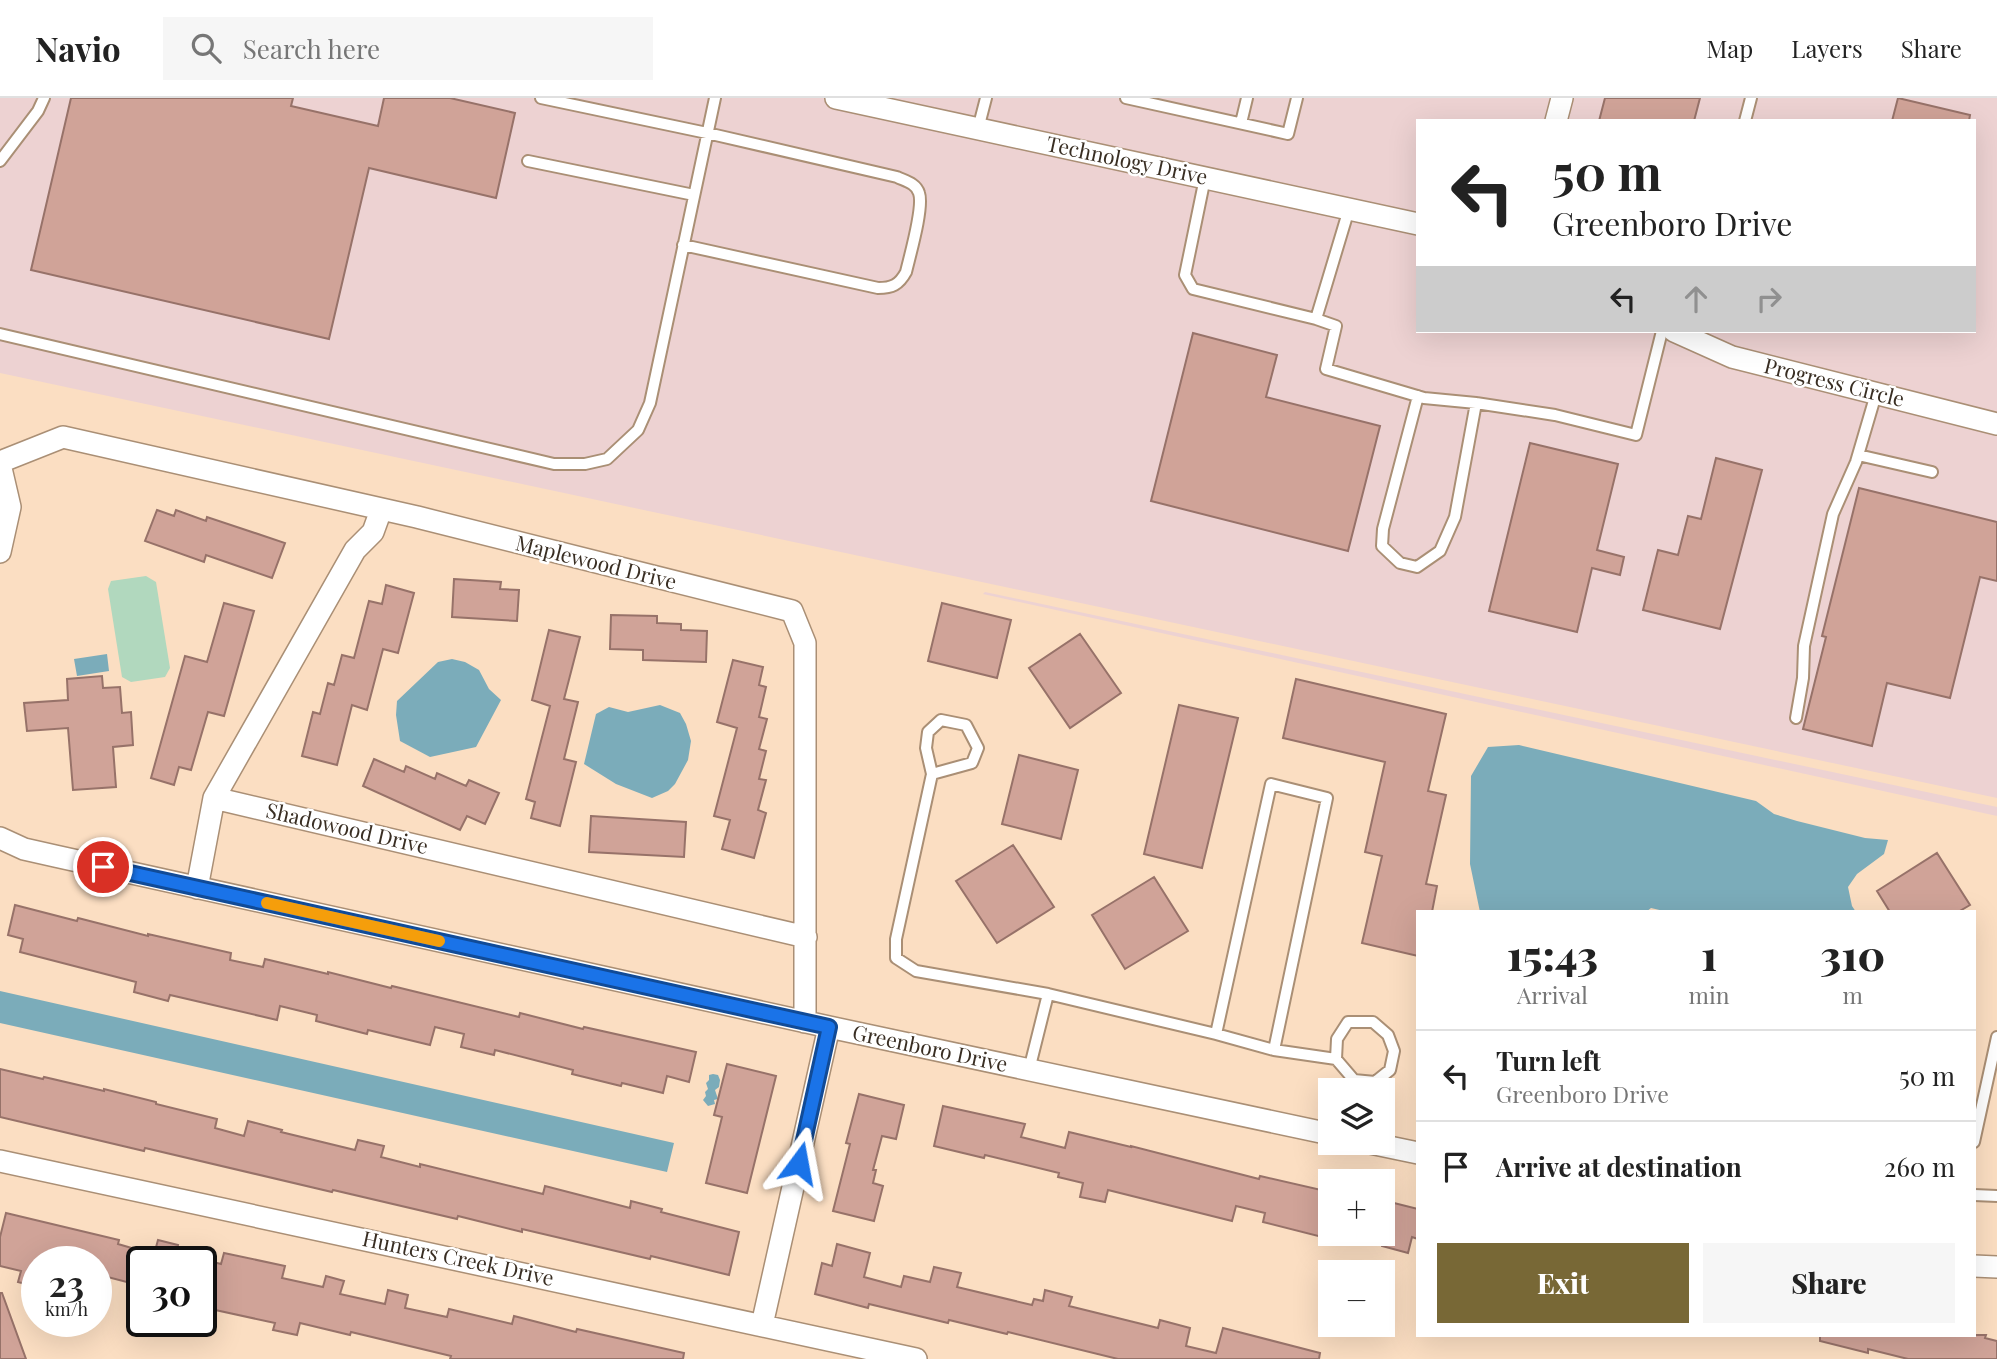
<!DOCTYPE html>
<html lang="en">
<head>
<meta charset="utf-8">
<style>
	body { margin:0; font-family:"Playfair Display",serif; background:#f6f6f6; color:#222; height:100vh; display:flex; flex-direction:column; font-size:26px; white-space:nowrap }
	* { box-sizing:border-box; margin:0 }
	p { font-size:23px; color:#767676 }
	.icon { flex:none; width:38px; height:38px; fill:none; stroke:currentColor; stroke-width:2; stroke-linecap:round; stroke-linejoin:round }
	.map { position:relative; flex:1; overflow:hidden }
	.drawer { position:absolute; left:1416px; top:812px; width:560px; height:427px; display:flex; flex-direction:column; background:#fff; border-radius:0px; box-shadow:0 7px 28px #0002 }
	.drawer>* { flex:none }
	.banner { position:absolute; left:1416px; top:21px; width:560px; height:214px; border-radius:0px; box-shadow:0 7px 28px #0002; background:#fff; color:#222; overflow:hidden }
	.fabs { position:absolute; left:1318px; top:980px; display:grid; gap:14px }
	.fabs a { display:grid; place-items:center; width:77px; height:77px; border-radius:0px; background:#fff; box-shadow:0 7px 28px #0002; font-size:35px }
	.speed { position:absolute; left:21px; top:1148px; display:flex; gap:14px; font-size:35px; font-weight:700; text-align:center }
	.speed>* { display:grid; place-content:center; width:91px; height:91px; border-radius:50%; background:#fff; box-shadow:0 7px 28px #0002; line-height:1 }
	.speed small { font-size:18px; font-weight:400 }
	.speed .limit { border:4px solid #111; border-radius:10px; background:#fff; color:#111 }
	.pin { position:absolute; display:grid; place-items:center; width:60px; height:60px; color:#fff; margin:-30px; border:4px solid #fff; border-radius:50%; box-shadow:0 2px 7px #0007 }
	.me { position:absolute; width:77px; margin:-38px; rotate:13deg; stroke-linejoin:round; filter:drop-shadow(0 0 5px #0008) }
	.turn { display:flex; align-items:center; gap:24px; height:147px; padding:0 21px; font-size:32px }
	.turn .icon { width:91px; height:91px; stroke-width:2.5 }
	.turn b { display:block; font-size:49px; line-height:60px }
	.lanes { display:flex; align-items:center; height:66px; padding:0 21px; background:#0003; justify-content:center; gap:35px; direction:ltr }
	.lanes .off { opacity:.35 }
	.eta { display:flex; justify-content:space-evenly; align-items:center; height:119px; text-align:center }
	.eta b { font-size:42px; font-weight:800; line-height:49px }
	.primary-button { display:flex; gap:14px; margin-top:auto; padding:14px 21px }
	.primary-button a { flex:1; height:80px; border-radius:0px; background:#786836; color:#fff; font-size:28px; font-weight:800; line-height:80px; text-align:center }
	.primary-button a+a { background:#f6f6f6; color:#222 }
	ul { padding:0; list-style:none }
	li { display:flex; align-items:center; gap:21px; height:91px; padding:0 21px; border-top:2px solid #e0e0e0 }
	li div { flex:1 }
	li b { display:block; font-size:26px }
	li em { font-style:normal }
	header { display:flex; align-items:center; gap:42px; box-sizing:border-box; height:98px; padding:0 35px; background:#fff; border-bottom:2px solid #e0e0e0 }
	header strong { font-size:33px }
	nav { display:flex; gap:38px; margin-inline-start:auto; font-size:24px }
	.search { width:490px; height:63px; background:#f6f6f6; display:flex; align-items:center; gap:18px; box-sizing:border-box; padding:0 24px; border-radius:0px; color:#767676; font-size:26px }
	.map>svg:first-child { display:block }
</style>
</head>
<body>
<header>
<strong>Navio</strong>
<div class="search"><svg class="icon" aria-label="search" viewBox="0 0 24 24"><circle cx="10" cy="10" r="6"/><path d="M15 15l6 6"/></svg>Search here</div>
<nav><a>Map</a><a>Layers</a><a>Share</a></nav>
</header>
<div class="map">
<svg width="1997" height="1261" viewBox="0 0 1997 1261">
	<rect width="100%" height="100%" fill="#fbdec2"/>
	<path fill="#edd2d2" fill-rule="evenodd" d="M0,0H1997V700L0,275ZM1418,23H1974V233H1418Z
		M985,494L1997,709V718L983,496Z"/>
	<path fill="#b1d8be" d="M146,478L156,484L170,570L165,579L131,584L122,579L108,491L111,483Z"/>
	<path fill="#7bacba" d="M107,556L109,573L77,578L74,561Z
		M452,561L465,564L479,572L489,591L501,602L476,649L430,659L400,643L396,617L397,603L438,564Z
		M660,607L680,615L686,626L691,643L688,662L675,686L668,693L652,700L616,686L584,666L596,616L609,609L628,614Z
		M1519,647L1756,703L1774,716L1797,723L1865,740L1888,742L1884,756L1857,776L1848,789L1852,808L1856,814H1668L1651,810L1646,814H1480L1470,766L1471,678L1488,649Z
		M0,893L674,1045L667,1074L0,925Z
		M713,976L718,977L720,982L719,989L715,992L718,1001L714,1002L715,1006L708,1008L703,1002L706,998L705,994L708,991L706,985L709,982V977Z"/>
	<path fill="#d0a398" stroke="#977269" stroke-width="2" d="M71,0H293L291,8L378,28L384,0H450L515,15L496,100L369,70L329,241L31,172Z
		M1605,0H1700L1694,23H1599Z
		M1898,0L1970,17L1969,23H1892Z
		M1193,235L1277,257L1266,299L1380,328L1348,453L1151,403Z
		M1530,345L1618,366L1597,452L1624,459L1620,477L1592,470L1577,534L1489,513Z
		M1716,360L1762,372L1720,531L1643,512L1658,452L1678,457L1688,418L1701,421Z
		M1859,390L1997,424V483L1980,479L1950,600L1887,585L1872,648L1803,631L1826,539L1822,538Z
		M157,412L174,418L176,412L206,423L207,419L285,445L272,480L206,457L204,464L145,443Z
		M454,481L501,484L500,491L519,492L517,523L452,519Z
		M386,487L414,495L398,555L383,551L367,612L352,607L337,667L302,658L313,614L320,616L328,585L334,587L342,557L354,560L369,503L382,506Z
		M224,505L254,513L224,618L208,614L191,672L179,669L174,687L151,680L185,558L207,564Z
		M942,505L1011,522L997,580L928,563Z
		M611,517L657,518V525L681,526V532L707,533L706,564L643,562V552L610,551Z
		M549,532L580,539L564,601L578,604L564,661L576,664L560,728L531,720L535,704L526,701L550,608L532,602Z
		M1080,536L1121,595L1070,630L1029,570Z
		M733,562L763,569L759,587L766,589L759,619L767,621L759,651L766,653L759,681L766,682L758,712L766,715L754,760L722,751L730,722L714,718L737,630L717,624Z
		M102,578L103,590L120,589L122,615L131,614L133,647L113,649L116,689L73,692L68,630L27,633L24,605L68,602L67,581Z
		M1296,581L1446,616L1428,693L1446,697L1426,786L1437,788L1432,814H1418V858L1362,845L1382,758L1365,754L1385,664L1283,640Z
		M1179,607L1238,620L1202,770L1144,756Z
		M1019,657L1078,672L1061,741L1002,726Z
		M374,661L404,674L406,668L435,681L437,675L466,688L469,682L499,695L485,726L467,718L460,732L363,688Z
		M591,718L686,724L684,759L589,754Z
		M1013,747L1054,809L997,845L956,783Z
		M1937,755L1970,807L1958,814H1890L1877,793Z
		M1154,779L1188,833L1125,871L1092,817Z
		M15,807L77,823L78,820L148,838V836L231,855L230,862L263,869L265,861L328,876V874L391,890L392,888L519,919L520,915L583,931L584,929L696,954L689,984L667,978L663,995L622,985L621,988L572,976L573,972L495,952L494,957L461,949L464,936L435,929L430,947L368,932L367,936L316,923L317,917L280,908L277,922L170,897L168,903L134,894L136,884L20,854L23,841L8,837Z
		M727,966L776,978L747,1095L706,1085L722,1019L714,1017Z
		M0,971L43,981L44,979L104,993V991L156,1004V1006L217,1021L215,1030L244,1038L248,1023L282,1032L281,1034L355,1052L358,1042L384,1048L381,1059L420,1069V1066L543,1096L545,1088L630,1110L631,1103L662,1111L661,1114L739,1134L729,1177L651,1158L650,1161L522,1131V1134L458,1118L457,1121L333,1092L332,1094L145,1050L144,1053L0,1019Z
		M859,996L904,1007L896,1041L882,1038L873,1072H876L873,1085L883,1088L874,1123L833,1113L850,1046L846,1045Z
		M943,1008L1025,1026L1021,1039L1065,1050L1069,1034L1131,1049V1048L1259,1081L1260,1078L1330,1094V1141L1263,1124L1265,1115L1236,1108L1232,1123L1108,1092L1105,1104L1080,1099L1083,1085L1058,1079L1059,1075L985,1057L984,1060L934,1048Z
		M1386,1103L1418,1111V1141L1412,1139L1408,1155L1382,1148V1115Z
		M6,1115L119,1142L118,1146L142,1153V1188L96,1176V1164H37V1189L18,1184L21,1173L0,1168V1139Z
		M158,1142L178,1147L174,1164H152Z
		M837,1146L870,1155L864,1179L901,1189L904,1178L930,1184L934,1169L961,1175L957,1189L1032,1207L1034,1201L1043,1203L1045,1192L1072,1199L1069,1208L1158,1230L1160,1222L1190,1230L1186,1248L1216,1255L1223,1230L1320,1255L1319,1261H1118L1008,1234L1007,1236L949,1222L948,1225L869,1206L868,1210L815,1196L822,1165L832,1168Z
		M224,1155L285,1168L282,1180L323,1189L326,1178L344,1183L340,1196L385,1206L388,1192L408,1197L405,1210L447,1219L449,1211L512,1226L514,1218L576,1234L577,1231L684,1255L683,1261H450L451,1258L351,1234L350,1237L300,1225L297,1237L273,1232L275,1225L206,1210L209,1199L201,1197V1161L221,1166Z
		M0,1195H2L26,1261H0Z
		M1820,1237H1986L1985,1240L1997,1243V1261H1908L1868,1251V1255L1820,1243Z"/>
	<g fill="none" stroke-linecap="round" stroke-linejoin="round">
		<g stroke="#aa8f75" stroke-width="14">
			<path id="lane" d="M541,0L707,35L897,79C905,83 916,85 919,95C924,109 910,157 906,174C899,187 892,190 878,190L683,147
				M1126,0L1288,36L1297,0
				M1745,23L1751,0
				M1241,25L1247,0
				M978,31L986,0
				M0,63L38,13L44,0
				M528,63L694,97
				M1205,80L1185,177L1193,191L1316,221L1349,111
				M1316,221L1336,228L1326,271L1424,300L1476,305L1555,317L1636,337L1662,233
				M0,236L554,366H585L607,361L638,332L650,305L715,0
				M1418,298L1383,431L1382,448L1400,465L1417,469L1440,453L1455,419L1476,305
				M1858,357L1932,374
				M1796,620L1803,580L1804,548L1833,416L1856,364L1876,296
				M932,676L972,665L978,650L966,627L941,622L928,634L926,650L932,676L896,841V860L916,873L1048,896
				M1216,936L1274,952
				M1029,972L1048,896L1216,936L1271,686L1327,700L1274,952L1336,961L1354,982L1375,984L1390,972L1394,953L1388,937L1373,924H1348L1337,941L1336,961
				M1974,1044L1997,939
				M1974,1097L1997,1098"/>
		</g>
		<g stroke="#aa8f75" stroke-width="24">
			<path id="street" d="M836,0L1418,126
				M1556,23L1562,0
				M1674,233L1732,259L1997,326
				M0,364L63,339L417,419L792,513L805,545V924
				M0,366L10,409L0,454
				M381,412L373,434L355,452L214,700L806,839
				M0,740L24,751L55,758L829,929L1330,1036
				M197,790L214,700
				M1370,1045L1418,1055
				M0,1063L916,1261
				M1974,1168L1997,1169
				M762,1227L829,929"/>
		</g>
		<use href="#lane" stroke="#fff" stroke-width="10"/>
		<use href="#street" stroke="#fff" stroke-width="21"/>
	</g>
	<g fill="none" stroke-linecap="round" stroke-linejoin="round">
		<g stroke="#114b97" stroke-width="18">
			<path id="route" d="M103,769L829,929L799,1065"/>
		</g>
		<use href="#route" stroke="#1a73e8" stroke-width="12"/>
		<path stroke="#f59e0b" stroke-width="12" d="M267,805L439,843"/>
	</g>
	<g text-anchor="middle" stroke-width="5" stroke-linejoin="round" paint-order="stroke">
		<g font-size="21" fill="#392e23" stroke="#fff">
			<text transform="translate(1127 63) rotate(12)" y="7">Technology Drive</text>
			<text transform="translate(1834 285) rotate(14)" y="7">Progress Circle</text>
			<text transform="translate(596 465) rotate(14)" y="7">Maplewood Drive</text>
			<text transform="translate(347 731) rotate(13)" y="7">Shadowood Drive</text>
			<text transform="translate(930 951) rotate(12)" y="7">Greenboro Drive</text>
			<text transform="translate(458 1161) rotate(12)" y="7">Hunters Creek Drive</text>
		</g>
	</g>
</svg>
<div class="fabs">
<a><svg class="icon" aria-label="layers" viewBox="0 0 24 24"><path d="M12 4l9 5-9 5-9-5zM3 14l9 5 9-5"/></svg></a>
<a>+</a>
<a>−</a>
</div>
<div class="speed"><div>23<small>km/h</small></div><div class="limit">30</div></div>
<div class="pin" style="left:103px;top:769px;background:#d93025"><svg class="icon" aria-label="arrive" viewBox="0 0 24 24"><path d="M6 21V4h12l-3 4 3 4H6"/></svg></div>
<svg class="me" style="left:799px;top:1065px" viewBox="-20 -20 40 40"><path d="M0-17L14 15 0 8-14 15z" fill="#1a73e8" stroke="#fff" stroke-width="4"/></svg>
<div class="banner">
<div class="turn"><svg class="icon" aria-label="left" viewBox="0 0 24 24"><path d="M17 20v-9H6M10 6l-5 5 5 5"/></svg><div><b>50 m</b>Greenboro Drive</div></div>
<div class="lanes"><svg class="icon" aria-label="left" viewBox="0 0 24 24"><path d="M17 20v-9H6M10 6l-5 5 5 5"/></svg><svg class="icon off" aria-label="ahead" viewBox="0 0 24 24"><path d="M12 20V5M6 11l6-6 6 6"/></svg><svg class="icon off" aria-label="right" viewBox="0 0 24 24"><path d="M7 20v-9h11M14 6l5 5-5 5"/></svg></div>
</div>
<section class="drawer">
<div class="eta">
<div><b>15:43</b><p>Arrival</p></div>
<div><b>1</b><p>min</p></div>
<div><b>310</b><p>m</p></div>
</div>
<ul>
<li><svg class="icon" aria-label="left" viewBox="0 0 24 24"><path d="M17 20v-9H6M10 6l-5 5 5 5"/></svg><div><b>Turn left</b><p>Greenboro Drive</p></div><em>50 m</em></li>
<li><svg class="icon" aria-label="arrive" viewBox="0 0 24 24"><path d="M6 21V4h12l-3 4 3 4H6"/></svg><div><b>Arrive at destination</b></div><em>260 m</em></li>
</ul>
<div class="primary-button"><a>Exit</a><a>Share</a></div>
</section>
</div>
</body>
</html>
